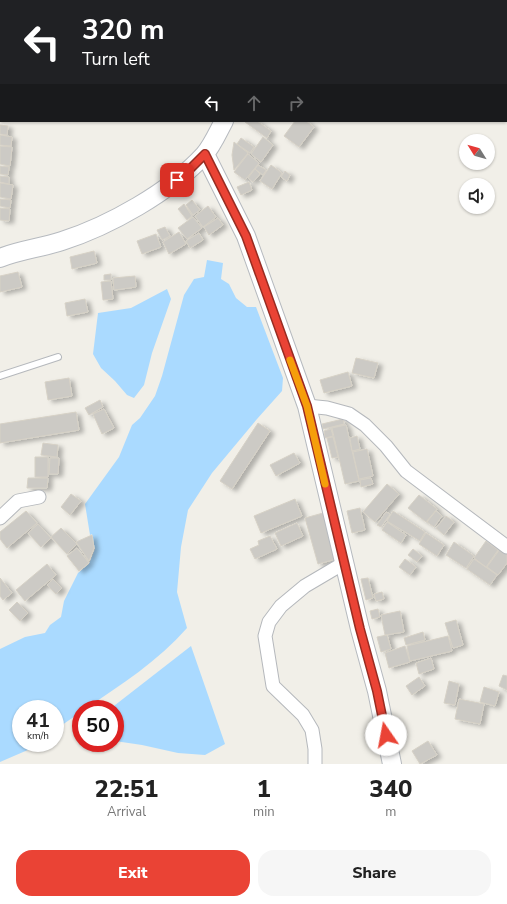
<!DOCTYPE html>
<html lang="en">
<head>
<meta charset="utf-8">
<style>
	body { margin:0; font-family:"Nunito Sans",sans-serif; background:#f6f6f6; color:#222; height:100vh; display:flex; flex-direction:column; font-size:15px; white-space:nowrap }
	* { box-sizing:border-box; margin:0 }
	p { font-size:13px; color:#767676 }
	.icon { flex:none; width:22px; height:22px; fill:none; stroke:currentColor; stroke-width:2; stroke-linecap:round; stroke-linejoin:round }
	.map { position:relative; height:764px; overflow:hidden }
	.details { display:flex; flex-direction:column; background:#fff; flex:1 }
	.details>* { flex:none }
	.top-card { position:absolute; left:0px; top:0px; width:507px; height:122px; box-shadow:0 1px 3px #0004; background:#202124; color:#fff; overflow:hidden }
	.needle { width:26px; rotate:307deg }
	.fabs { position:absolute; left:459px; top:134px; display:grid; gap:8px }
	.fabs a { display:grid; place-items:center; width:36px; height:36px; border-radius:50%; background:#fff; box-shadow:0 1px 3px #0004; font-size:20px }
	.speed { position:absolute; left:12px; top:700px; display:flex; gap:8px; font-size:20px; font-weight:700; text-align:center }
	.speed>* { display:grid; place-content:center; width:52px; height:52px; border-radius:50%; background:#fff; box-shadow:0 1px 3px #0004; line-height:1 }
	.speed small { font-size:10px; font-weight:400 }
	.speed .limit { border:6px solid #d22; background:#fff; color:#111 }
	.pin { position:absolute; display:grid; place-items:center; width:34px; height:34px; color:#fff; margin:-17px; border-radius:8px; box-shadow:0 2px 6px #0006 }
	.me { position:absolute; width:44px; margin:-22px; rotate:348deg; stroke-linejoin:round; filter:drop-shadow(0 0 3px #0008) }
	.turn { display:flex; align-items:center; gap:14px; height:84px; padding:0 16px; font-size:18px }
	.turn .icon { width:52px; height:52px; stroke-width:2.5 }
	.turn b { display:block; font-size:28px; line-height:34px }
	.lanes { display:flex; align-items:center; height:38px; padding:0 16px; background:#0003; justify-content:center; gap:20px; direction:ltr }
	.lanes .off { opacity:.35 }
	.eta { display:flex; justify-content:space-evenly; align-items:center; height:68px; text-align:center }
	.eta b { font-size:24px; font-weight:800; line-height:28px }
	.action { display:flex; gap:8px; margin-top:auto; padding:8px 16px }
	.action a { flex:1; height:46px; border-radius:16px; background:#ea4335; color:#fff; font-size:16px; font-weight:800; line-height:46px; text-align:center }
	.action a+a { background:#f6f6f6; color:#222 }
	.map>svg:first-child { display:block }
</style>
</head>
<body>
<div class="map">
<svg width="507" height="764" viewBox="0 0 507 764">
	<defs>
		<filter id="shadow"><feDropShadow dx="4.5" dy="2.5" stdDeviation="2" flood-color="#0004"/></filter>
	</defs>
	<rect width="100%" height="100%" fill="#f1efe8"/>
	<path fill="#aadaff" d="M207,260L223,263L221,279L229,284L236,298L247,307H256L283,378L282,391L257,419L212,473L188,510L181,547L177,592L187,628C158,661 121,685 85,709H81V712L62,725L58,737L55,739V709H21V743H44L0,762V649L25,637L45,633L50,625L61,617L64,601L78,573L89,564L95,549L92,534L90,535L85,504L119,457L132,425L140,418L155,396L162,376L184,295L194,279L204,277Z
		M167,289L171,299L152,353L144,385L134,398L127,395L115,381L101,368L93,354L98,313L131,308Z
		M191,646L225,744L205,755L178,753L142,745L115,741V709H110Z"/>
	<path fill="#cccac5" stroke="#d6d1c6" filter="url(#shadow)" d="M246,121H257L271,131L267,138L245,122Z
		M295,121H306L314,127L299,147L284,136Z
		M0,125L8,126L7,135L0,134Z
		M0,135L12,137L11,146L0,145Z
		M263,137L273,145L261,162L251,154Z
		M241,138L254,147L250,153L237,144Z
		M234,142L248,153L234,170L232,155Z
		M0,146L12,147L10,166L0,164Z
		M248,154L259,163L245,180L234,172Z
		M258,165L266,170L263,175L255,169Z
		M271,165L282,173L272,189L260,181Z
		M0,166L9,167L8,175L0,174Z
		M255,169L260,174L253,182L248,178Z
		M285,171L290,175L287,181L281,177Z
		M0,176L9,177V184L0,182Z
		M249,182L252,190L241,195L237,187Z
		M0,183L13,185L11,199L0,197Z
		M0,199L11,200L10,208L0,206Z
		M192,200L200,210L193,215L186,205Z
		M184,204L192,216L187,220L178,209Z
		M208,206L216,217L203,227L195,216Z
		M0,208L10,209L9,221L0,220Z
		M193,217L202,228L187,239L178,228Z
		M218,218L223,225L209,235L204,227Z
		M165,227L170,236L162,240L157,230Z
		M179,232L186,244L169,254L163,242Z
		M199,233L203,240L190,248L186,241Z
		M156,234L161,247L142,254L137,241Z
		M94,251L97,263L72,269L70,257Z
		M18,272L22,287L0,292V276Z
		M111,274V280H104V275Z
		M135,276L136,287L114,290L113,278Z
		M111,281L113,299L103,300L101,282Z
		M85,299L88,312L67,316L65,303Z
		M356,358L378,363L374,378L352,373Z
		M348,372L352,386L324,393L320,380Z
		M69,378L72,396L48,400L45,382Z
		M100,400L103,407L89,415L85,408Z
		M104,409L114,428L102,434L93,414Z
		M76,412L79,430L0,443V424Z
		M343,419L344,424L323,429L322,424Z
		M258,423L270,431L232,489L220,481Z
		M346,425L359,481L345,484L332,428Z
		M331,429L333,436L325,438L324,431Z
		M357,436L360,449L352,451L350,438Z
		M333,437L338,457L332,458L327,438Z
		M43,443L58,445L57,457L41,455Z
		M367,449L373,476L359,479L353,452Z
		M294,453L300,463L276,476L270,465Z
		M35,457H48V477H35Z
		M50,458H59L58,474H49Z
		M28,478H48L47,488H27Z
		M371,478L373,484L361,487L360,480Z
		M387,484L399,494L375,522L363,512Z
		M71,494L81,501L70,515L61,507Z
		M419,495L437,509L426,522L408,508Z
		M295,499L302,516L261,533L254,516Z
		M360,508L365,530L352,533L347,511Z
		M26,511L37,523L7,548L0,539V532Z
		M393,511L425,532L420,541L387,521Z
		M436,511L442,516L434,527L427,522Z
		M386,512L390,514L381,527L377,525Z
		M323,513L336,559L318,564L305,518Z
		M446,516L454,522L444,535L436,528Z
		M387,522L406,535L401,543L382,530Z
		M297,523L303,536L281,546L275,533Z
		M38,524L51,538L41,547L28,533Z
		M61,528L77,544L67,554L51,537Z
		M426,533L444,545L437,556L419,544Z
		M92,535L94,548L89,561L76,542Z
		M270,536L277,549L255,559L250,549L259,545L258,541Z
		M486,541L498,550L486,567L474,558Z
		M454,542L474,556L466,568L446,555Z
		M77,548L89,563L79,571L67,556Z
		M413,549L422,556L417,562L408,555Z
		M500,549L507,555V563L498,575L487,567Z
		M405,559L416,567L410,575L399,567Z
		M474,559L497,575L490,585L467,569Z
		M47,564L56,575L25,601L16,590Z
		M0,578L12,593L3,600L0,596Z
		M368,578L373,598L366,600L361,579Z
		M53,579L62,588L56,594L47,585Z
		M382,592L384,599L376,601L374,594Z
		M17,602L28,613L20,621L9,610Z
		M378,609L380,617L372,619L370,611Z
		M400,611L404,632L385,635L381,615Z
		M456,620L463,645L453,648L445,623Z
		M423,632L425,640L406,645L404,638Z
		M387,635L391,649L381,652L377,637Z
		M448,636L452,651L410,661L407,646Z
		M405,646L410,662L389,668L385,653Z
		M431,658L434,669L419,674L416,663Z
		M503,675L507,676V690L499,686Z
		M419,677L425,686L412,695L406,686Z
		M449,681L459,684L455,705L444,703Z
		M484,687L499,692L495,706L480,702Z
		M459,699L484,704L480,724L455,719Z
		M428,741L437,755L420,764L412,751Z"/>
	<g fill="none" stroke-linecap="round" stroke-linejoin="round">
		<g stroke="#b5b8bc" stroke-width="8">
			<path id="service" d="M0,376L58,357"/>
		</g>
		<g stroke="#b5b8bc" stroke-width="15">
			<path id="minor" d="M379,0V1
				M24,1L25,0
				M0,48L1,44
				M307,406L327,408L349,414L365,425L386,446L406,471L507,547
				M0,518L18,501L39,497
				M315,764V749L312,730L303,715L273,686L265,636L269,622L281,606L305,586L344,563"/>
		</g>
		<g stroke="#b6babf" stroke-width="20">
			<path id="secondary" d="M272,0V1
				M205,154L246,236L307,406L360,629L377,691L392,764
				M0,258C20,250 41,248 62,241C109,226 170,192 204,155C212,146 218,132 224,121"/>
		</g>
		<use href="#service" stroke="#fff" stroke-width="6"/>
		<use href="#minor" stroke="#fff" stroke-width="13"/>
		<use href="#secondary" stroke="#fff" stroke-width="18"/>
	</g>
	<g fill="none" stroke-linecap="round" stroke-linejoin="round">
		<g stroke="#982c22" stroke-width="10">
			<path id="route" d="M177,180L187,172L205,154L246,236L307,406L360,629L377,691L386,735"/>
		</g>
		<use href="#route" stroke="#ea4335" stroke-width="7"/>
		<path stroke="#f59e0b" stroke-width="7" d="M290,360L307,406L325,484"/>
	</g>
</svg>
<div class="fabs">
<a><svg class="needle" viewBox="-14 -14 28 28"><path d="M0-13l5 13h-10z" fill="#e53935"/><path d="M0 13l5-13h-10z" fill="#767676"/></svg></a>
<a><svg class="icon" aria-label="sound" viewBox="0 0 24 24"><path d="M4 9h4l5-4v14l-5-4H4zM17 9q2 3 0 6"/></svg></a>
</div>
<div class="speed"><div>41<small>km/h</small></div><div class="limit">50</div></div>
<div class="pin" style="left:177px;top:180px;background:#d93025"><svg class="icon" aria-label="arrive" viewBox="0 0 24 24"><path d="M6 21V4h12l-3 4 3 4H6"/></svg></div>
<svg class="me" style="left:386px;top:735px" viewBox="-20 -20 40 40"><circle r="19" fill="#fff"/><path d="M0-13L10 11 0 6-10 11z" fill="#ea4335"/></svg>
<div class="top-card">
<div class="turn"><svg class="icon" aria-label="left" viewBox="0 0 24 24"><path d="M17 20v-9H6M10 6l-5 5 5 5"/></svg><div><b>320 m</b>Turn left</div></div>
<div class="lanes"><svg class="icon" aria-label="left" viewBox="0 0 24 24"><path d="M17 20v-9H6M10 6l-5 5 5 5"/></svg><svg class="icon off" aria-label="ahead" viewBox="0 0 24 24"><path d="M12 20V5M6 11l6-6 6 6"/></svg><svg class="icon off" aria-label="right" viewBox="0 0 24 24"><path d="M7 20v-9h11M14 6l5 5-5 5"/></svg></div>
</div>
</div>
<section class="details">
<div class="eta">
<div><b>22:51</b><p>Arrival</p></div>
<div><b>1</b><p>min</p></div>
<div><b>340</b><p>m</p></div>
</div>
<div class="action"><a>Exit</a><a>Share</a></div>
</section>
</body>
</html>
